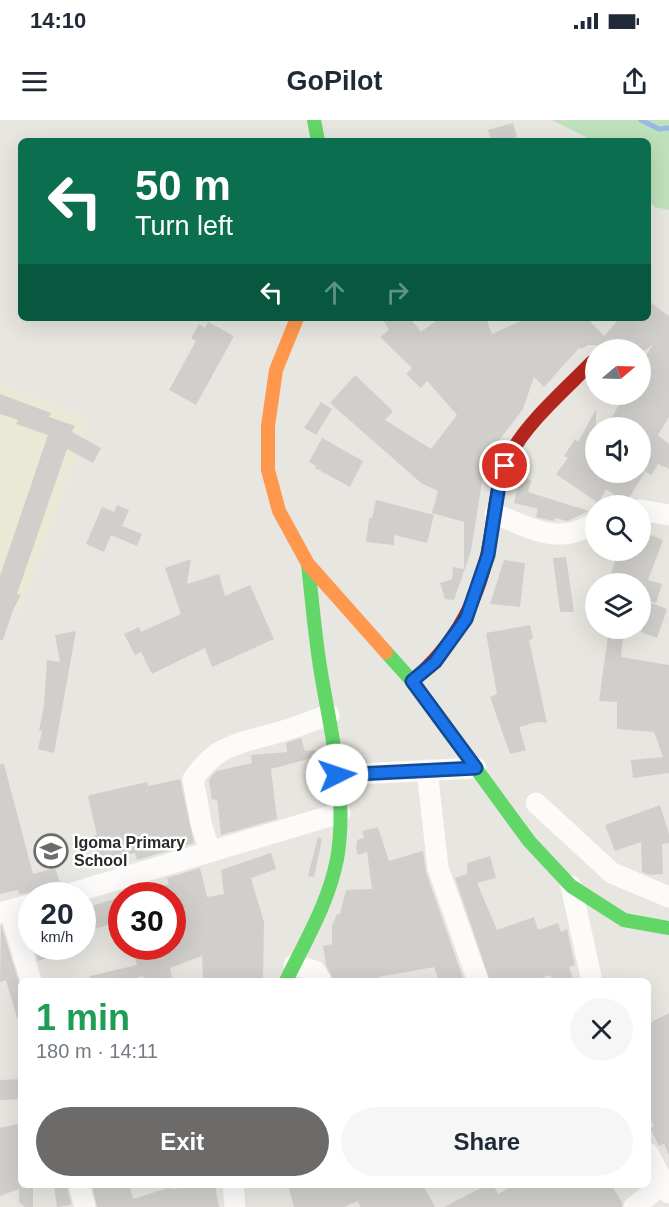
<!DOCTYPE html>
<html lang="en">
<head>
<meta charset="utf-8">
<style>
	body { margin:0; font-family:Helvetica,sans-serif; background:#f6f6f7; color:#1f2937; height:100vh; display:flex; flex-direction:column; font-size:22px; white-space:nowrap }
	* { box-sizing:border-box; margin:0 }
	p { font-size:20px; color:#747a83 }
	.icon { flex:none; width:33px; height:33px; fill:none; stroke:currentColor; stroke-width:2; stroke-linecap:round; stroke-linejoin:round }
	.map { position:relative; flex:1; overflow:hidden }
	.details { position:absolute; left:18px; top:858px; width:633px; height:210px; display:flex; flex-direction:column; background:#fff; border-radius:9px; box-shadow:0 6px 24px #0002 }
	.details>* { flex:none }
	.banner { position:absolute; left:18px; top:18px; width:633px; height:183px; border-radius:9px; box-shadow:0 6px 24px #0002; background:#0b6e4f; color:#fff; overflow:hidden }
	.needle { width:39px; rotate:71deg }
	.buttons { position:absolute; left:585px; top:219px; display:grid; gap:12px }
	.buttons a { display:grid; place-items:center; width:66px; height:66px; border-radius:50%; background:#fff; box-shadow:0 6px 24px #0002; font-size:30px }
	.speed { position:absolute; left:18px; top:762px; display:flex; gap:12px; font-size:30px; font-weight:700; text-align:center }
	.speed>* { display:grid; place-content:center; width:78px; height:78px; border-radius:50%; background:#fff; box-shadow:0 6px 24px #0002; line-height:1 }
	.speed small { font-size:15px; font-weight:400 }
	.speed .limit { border:9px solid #d22; background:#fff; color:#111 }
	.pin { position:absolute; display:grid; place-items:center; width:51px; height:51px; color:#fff; margin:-26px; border:3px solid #fff; border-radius:50%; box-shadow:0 2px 6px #0007 }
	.me { position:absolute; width:66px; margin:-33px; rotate:86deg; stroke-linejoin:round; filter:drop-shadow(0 0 4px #0008) }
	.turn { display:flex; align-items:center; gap:21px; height:126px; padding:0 18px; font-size:27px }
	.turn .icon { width:78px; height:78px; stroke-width:2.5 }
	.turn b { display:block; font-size:42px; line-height:51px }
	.lanes { display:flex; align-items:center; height:57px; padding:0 18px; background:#0003; justify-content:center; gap:30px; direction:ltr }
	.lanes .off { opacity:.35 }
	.round { display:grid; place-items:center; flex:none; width:63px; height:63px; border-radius:32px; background:#f6f6f7 }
	.headline { display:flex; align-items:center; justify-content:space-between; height:102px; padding:0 18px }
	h1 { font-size:36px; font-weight:600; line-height:45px; color:#1e9e55 }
	.action { display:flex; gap:12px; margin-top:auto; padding:12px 18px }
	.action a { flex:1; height:69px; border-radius:36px; background:#6c6b69; color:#fff; font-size:24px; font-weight:600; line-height:69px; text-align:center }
	.action a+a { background:#f6f6f7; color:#1f2937 }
	.status { display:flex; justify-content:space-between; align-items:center; height:42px; padding:0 30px; background:#fff; direction:ltr }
	.status svg { height:16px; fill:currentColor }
	header { display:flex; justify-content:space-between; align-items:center; height:78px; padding:0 18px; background:#fff; font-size:27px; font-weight:600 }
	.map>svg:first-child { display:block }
</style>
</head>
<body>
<div class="status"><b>14:10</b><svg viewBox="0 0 49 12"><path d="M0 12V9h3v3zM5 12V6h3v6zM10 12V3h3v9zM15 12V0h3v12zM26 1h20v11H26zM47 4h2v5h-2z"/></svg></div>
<header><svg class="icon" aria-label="menu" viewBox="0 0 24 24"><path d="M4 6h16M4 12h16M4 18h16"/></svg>GoPilot<svg class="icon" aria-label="share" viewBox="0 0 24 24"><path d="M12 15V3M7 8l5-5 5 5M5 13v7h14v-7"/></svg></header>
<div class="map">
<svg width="669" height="1087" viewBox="0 0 669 1087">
	<rect width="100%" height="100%" fill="#e8e6e0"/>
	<path fill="#eae9d6" d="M0,262L90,300L19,494L0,486Z"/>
	<path fill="#bfe1bb" d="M552,0H669V90L655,87L648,79V21H594Z"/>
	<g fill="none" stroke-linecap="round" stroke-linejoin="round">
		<path stroke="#99b8e4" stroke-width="5" d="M641,0L659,9L669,8"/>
	</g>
	<path fill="#d1cfcb" d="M513,3L517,17L505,21H491L488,10Z
		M648,180L668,196L669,194V297L658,315L669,324V349L658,344L651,355L640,349V308H606L625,274H640V246L653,224L646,230H604L595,225H588L581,229L579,228L544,267L534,257L523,289L494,327L483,356L471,431L454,480L445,479L440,463L452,459L453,447L464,449V402L432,393L438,371L421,363L330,283L355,255L393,291L385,300L431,329L457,295L427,261L421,268L406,254L412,248L380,217L389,210L382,198H410L421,212L440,198H486L492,214L527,198H587L604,216L620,198H648Z
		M208,202L234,216L196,285L169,270L196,221L191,218L199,204L205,208Z
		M0,274L51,293L49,297L75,306L72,312L101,328L93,343L67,329L17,474L21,475L13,490L3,520H0V456L48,315L16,304L18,300L0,294Z
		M321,282L332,289L316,315L304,308Z
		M596,289V352H645L626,383L606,369L598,383L556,354L568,338L564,336L575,319L578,322Z
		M322,318L363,341L350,367L315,348L316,346L309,342Z
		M520,357L531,360L528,372L589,391L567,401L555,398L554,401L548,400L536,397L538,389L514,383Z
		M376,380L434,395L427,423L394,415V425L366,422L369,398H372Z
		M117,385L129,390L122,406L142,414L137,426L111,415L104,432L86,424L102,387L114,392Z
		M640,414L647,417L648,414L663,420L648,460L662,464L656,483L640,478V464H608L618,430H640Z
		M566,437L574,492H560L553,438Z
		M191,439L187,464L219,454L225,476L250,465L274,519L212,547L205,528L152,554L141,532L135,535L124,514L139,507L141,512L181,494L165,448Z
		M504,440L525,443L520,487L490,484Z
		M651,483L667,489L657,518L641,512Z
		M530,505L533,519L529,520L547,603L537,602L519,607L526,630L510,634L490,577L497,574L486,513Z
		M609,508H624L621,537L669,545V653L633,658L631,640L663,637L654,612L617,609V582L599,581Z
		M76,511L54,633L38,629L42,611L39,610L44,586L47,540L60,542L55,515Z
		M301,618L305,631L315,630L316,637L271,649L277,699L221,715L217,679L212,680L209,660L212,656L217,651L252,643L251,635L287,632L286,623Z
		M0,644H4L33,754L55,748L60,763L50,772L40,775L35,772L19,774L18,770L0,774Z
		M180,659L194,723L137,740L135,733L100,741L93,716L97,715L88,677L90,675L147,662L148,666Z
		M660,685L669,714V723L662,724L663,754L650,755L642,752L641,722L615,731L605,705Z
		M378,707L389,741L423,731L426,752L464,861H439L434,847L378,857L380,861H334L326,845L323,826L332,824V806L337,794H340L346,770L372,769L367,732L358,735L356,729L357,720L364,718L362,711Z
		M318,717L322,719L314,757L308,756Z
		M271,733L276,749L251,758L264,802L263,861L203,858L202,836L170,848L172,859L144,861L143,856L124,861H91L90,856L137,845L131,826H172V776H143V772L169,764L167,758L200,748L207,777L224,774L221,750Z
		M490,736L496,758L477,763L497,810L534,797L538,810L558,803L561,812L567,809L575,845L569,847L574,861H552L550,855L533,861H490L455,758L467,754V743Z
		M114,779L121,801L82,813V789Z
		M1,805L21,868V897L17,898L6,860L0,862Z
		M34,826H74L75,830L38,841Z
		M669,893V1035L664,1024L659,1026L650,1008L654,1006L648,994V904Z
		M21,959V979L0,980V960Z
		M18,1004L21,1019V1068L33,1066V1087H25L19,1082V1069L0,1076V1008Z
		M54,1065H67L71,1085L57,1087Z
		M92,1065H129L133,1079L171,1067L172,1069L215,1065L219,1087H97Z
		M288,1065H423L435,1087H360L358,1081L344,1087H294Z
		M493,1065L498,1074L514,1065H611L622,1082V1087H444L485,1066L487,1069Z"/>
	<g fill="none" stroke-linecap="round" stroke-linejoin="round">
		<path stroke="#fcfbfa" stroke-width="21" d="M640,390L669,395
			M495,394C531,408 559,427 596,402
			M427,650L438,748L478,861
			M337,655L476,648
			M536,683L612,753L669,777
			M210,732L201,703L193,659C218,624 237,624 276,613C294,608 311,601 329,595
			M571,766L592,861
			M62,776L340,693
			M10,791L31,861
			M0,793L32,784
			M294,845L315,851L321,861
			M648,1033L669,1073
			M79,1065L85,1087
			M233,1065L235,1087
			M634,1087L663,1064"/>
		<path stroke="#63d668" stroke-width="14" d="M314,0L318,21
			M386,532L412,561L529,721L571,766L624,800L669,808
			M286,861C305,822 329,782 337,739C348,677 331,614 321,553C315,517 312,480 308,444"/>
		<path stroke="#ff974d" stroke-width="14" d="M297,198L276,250L268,306V350L279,391L308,444L386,532"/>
		<path stroke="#b3261e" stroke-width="14" d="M412,561C456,524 481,477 490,420C495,392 496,361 510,335C527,302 566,269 592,242"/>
	</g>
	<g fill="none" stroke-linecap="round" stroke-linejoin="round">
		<g stroke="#114b97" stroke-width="15">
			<path id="route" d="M337,655L476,648L412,561L435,542L466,499L488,435L500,359L505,346"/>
		</g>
		<use href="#route" stroke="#1a73e8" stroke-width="10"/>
	</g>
	<defs>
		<g id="school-ring" transform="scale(1.725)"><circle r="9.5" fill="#fff" stroke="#6c6b69" stroke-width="1.5"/><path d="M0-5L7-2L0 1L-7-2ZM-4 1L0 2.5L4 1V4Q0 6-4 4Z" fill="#6c6b69"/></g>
	</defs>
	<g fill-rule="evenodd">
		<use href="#school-ring" x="51" y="731"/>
	</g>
	<g text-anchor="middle" stroke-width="5" stroke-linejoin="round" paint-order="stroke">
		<g font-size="16" font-weight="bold" fill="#292929" stroke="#fff" text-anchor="start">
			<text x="74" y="728">Igoma Primary<tspan x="74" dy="18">School</tspan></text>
		</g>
	</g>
</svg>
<div class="buttons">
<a><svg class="needle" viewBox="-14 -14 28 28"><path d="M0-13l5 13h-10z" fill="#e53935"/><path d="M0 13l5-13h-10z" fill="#747a83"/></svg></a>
<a><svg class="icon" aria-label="sound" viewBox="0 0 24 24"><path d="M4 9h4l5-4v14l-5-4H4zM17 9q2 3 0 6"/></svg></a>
<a><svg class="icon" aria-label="search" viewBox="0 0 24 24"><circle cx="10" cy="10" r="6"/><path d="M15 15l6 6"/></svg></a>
<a><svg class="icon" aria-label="layers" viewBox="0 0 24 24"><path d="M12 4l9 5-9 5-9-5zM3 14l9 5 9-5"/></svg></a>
</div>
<div class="speed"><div>20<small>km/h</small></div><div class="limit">30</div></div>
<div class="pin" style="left:505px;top:346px;background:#d93025"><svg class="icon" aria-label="arrive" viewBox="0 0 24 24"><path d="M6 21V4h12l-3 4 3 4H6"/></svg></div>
<svg class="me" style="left:337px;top:655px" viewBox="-20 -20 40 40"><circle r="19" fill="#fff"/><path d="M0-13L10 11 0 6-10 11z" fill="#1a73e8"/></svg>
<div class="banner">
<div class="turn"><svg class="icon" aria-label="left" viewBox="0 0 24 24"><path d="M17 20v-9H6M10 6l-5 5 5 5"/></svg><div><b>50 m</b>Turn left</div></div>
<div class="lanes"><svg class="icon" aria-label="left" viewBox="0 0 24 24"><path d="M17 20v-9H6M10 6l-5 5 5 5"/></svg><svg class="icon off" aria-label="ahead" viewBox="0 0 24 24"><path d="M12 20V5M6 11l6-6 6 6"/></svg><svg class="icon off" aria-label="right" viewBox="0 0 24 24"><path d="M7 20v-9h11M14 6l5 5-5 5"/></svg></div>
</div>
<section class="details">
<div class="headline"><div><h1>1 min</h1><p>180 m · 14:11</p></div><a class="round"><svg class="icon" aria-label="close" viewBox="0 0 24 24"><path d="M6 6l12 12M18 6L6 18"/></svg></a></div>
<div class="action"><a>Exit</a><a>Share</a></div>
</section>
</div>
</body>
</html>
